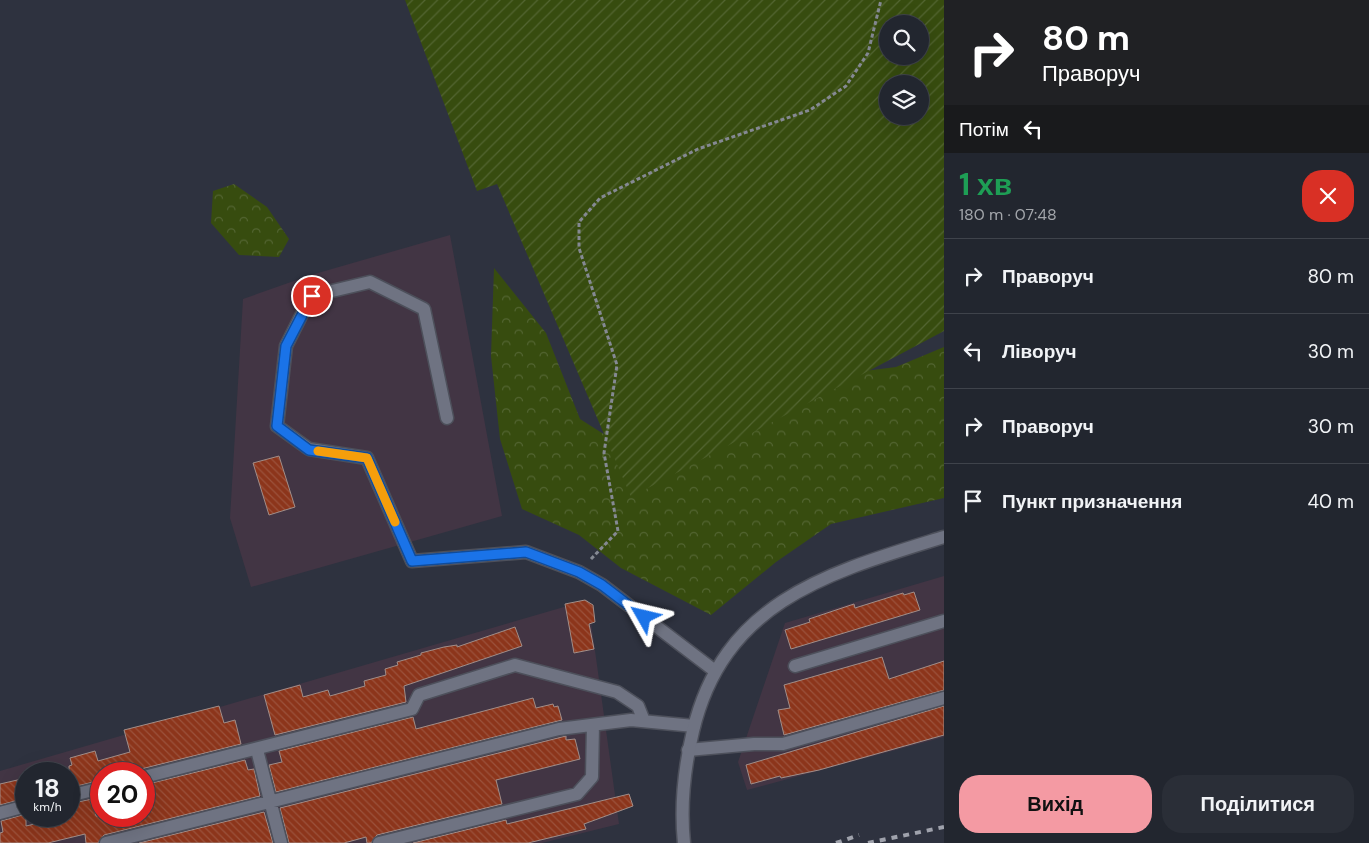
<!DOCTYPE html>
<html lang="uk">
<head>
<meta charset="utf-8">
<style>
	body { margin:0; font-family:"DM Sans",sans-serif; background:#2a2e37; color:#f1f3f6; height:100vh; display:flex; flex-direction:column; font-size:19px; white-space:nowrap }
	* { box-sizing:border-box; margin:0 }
	p { font-size:16px; color:#a2a5aa }
	.icon { flex:none; width:28px; height:28px; fill:none; stroke:currentColor; stroke-width:2; stroke-linecap:round; stroke-linejoin:round }
	.map { position:relative; flex:1; overflow:hidden }
	.drawer { display:flex; flex-direction:column; background:#22262f; width:425px }
	.drawer>* { flex:none }
	.hud { background:#202124; color:#fff; overflow:hidden }
	.tools { position:absolute; left:879px; top:15px; display:grid; gap:10px }
	.tools a { display:grid; place-items:center; width:50px; height:50px; border-radius:50%; background:#22262f; box-shadow:0 5px 20px #0002,0 0 0 1px #3f434b; font-size:25px }
	.speed { position:absolute; left:15px; top:762px; display:flex; gap:10px; font-size:25px; font-weight:700; text-align:center }
	.speed>* { display:grid; place-content:center; width:65px; height:65px; border-radius:50%; background:#22262f; box-shadow:0 5px 20px #0002,0 0 0 1px #3f434b; line-height:1 }
	.speed small { font-size:12px; font-weight:400 }
	.speed .limit { border:8px solid #d22; background:#fff; color:#111 }
	.pin { position:absolute; display:grid; place-items:center; width:42px; height:42px; color:#fff; margin:-21px; border:2px solid #fff; border-radius:50%; box-shadow:0 1px 5px #0007 }
	.me { position:absolute; width:55px; margin:-28px; rotate:307deg; stroke-linejoin:round; filter:drop-shadow(0 0 4px #0008) }
	.turn { display:flex; align-items:center; gap:18px; height:105px; padding:0 15px; font-size:22px }
	.turn .icon { width:65px; height:65px; stroke-width:2.5 }
	.turn b { display:block; font-size:35px; line-height:42px }
	.then { display:flex; align-items:center; height:48px; padding:0 15px; background:#0003; gap:10px; font-size:19px }
	.round { display:grid; place-items:center; flex:none; width:52px; height:52px; border-radius:20px; background:#2a2e37 }
	.headline { display:flex; align-items:center; justify-content:space-between; height:85px; padding:0 15px }
	h1 { font-size:30px; font-weight:800; line-height:38px; color:#1e9e55 }
	.cta { display:flex; gap:10px; margin-top:auto; padding:10px 15px }
	.cta a { flex:1; height:58px; border-radius:20px; background:#f49aa3; color:#111; font-size:20px; font-weight:800; line-height:58px; text-align:center }
	.cta a+a { background:#2a2e37; color:#f1f3f6 }
	ul { padding:0; list-style:none }
	li { display:flex; align-items:center; gap:15px; height:75px; padding:0 15px; border-top:1px solid #3f434b }
	li div { flex:1 }
	li b { display:block; font-size:19px }
	li em { font-style:normal }
	main { display:flex; flex:1; min-height:0 }
	.map>svg:first-child { display:block }
</style>
</head>
<body>
<main>
<div class="map">
<svg width="944" height="843" viewBox="0 0 944 843">
	<defs>
		<pattern id="forest-crowns" width="20" height="18" patternUnits="userSpaceOnUse" patternTransform="scale(1.25)"><rect width="20" height="18" fill="#374c0f"/><path d="M2 6a3 3 0 1 1 6 0M12 15a3 3 0 1 1 6 0" fill="none" stroke="#536532"/></pattern>
		<pattern id="garden-furrows" width="10" height="10" patternUnits="userSpaceOnUse" patternTransform="scale(1.25)"><rect width="10" height="10" fill="#374c0f"/><path d="M-1 1l2-2M0 10L10 0M9 11l2-2" fill="none" stroke="#536532"/></pattern>
		<pattern id="building-back-hatch" width="6" height="6" patternUnits="userSpaceOnUse" patternTransform="scale(1.25)"><rect width="6" height="6" fill="#8c351b"/><path d="M-1 5l2 2M0 0l6 6M5-1l2 2" fill="none" stroke="#9b523c"/></pattern>
	</defs>
	<rect width="100%" height="100%" fill="#2e323f"/>
	<path fill="#423544" fill-rule="evenodd" d="M450,235L502,516L251,587L230,518L243,299L311,275Z
		M944,576V737L747,790L738,762L785,623Z
		M588,600L619,824L542,843H0V771ZM26,774H69V816H26ZM101,774H144V816H101Z"/>
	<path fill="url(#forest-crowns)" d="M234,184L267,207L289,239L279,257L239,255L211,223L213,191Z
		M494,268L546,333L580,419L635,454L746,386L896,367L944,347V498L831,524L776,562L711,615L621,568L579,535L522,509L500,439L491,356Z"/>
	<path fill="url(#garden-furrows)" fill-rule="evenodd" d="M405,0H944V331L631,497L497,184L477,191ZM888,24H920V56H888ZM888,84H920V116H888Z"/>
	<path fill="url(#building-back-hatch)" stroke="#a18e89" d="M279,456L295,507L269,515L253,463Z
		M914,592L920,610L791,649L785,630L810,622L809,619L854,604L855,608L903,593L904,595Z
		M585,600L593,605L595,622L589,624L594,649L574,653L565,604Z
		M515,627L522,646L404,686L406,702L275,735L264,695L300,685L303,697L328,690L330,696L365,686L364,681L386,675L385,669L398,665L397,662L421,655V653L444,647L457,645V647Z
		M882,657L889,679L944,661V690L784,735L778,710L790,708L784,685Z
		M533,698L536,708L553,704L554,707L558,706L562,720L276,792L269,765L282,762L279,751L413,717L416,729Z
		M219,706L224,723L235,720L241,744L121,774H101V780L69,788V766L72,765L70,758L95,751L98,761L130,752L124,730Z
		M944,706V735L819,770L781,778L780,776L751,784L746,765Z
		M566,736V740L575,739L580,759L496,780L502,804L377,835L371,843H367L366,837L344,843H289L280,808Z
		M245,760L248,770L254,769L260,796L104,835L98,843H86L85,834L48,843H0V833L3,832L1,821L26,814V826L69,816L71,815L69,804L92,799L96,816H144V785Z
		M26,778V798L0,805V784Z
		M629,794L633,806L584,824L586,829L528,843H413L506,820L507,824Z
		M264,812L273,843H139Z"/>
	<g fill="none" stroke-linecap="round" stroke-linejoin="round">
		<g stroke="#4d505b" stroke-width="15">
			<path id="lane" d="M447,418L424,309L370,282L311,296L286,346L277,426L309,449L367,458L412,561L526,552L579,572L602,585L715,671
				M795,666L944,621
				M257,750L281,843
				M688,750L754,744H783L944,698
				M144,777L412,709L419,695L515,665L617,692L638,706L644,721
				M69,796L101,788
				M0,813L26,806
				M106,843L559,729L631,720L694,726
				M379,843L577,794L592,777L593,725"/>
		</g>
		<g stroke="#4d505b" stroke-width="15">
			<path id="secondary" d="M684,843C680,804 684,769 693,731C724,600 831,572 944,537"/>
		</g>
		<path stroke="#858993" stroke-width="3" stroke-dasharray="4 2.5" stroke-linecap="butt" d="M591,559L618,531L604,453L617,365L579,248V222L600,198L698,149L810,110L846,86L868,53L881,0"/>
		<use href="#lane" stroke="#6f7382" stroke-width="12"/>
		<use href="#secondary" stroke="#6f7382" stroke-width="12"/>
		<path stroke="#9fa2ac" stroke-width="4" stroke-dasharray="6 6" stroke-linecap="butt" d="M836,843L859,835
			M868,843L944,827"/>
	</g>
	<g fill="none" stroke-linecap="round" stroke-linejoin="round">
		<g stroke="#114b97" stroke-width="12">
			<path id="route" d="M312,296L286,346L277,426L309,450L367,458L412,561L526,552L579,572L602,585L644,617"/>
		</g>
		<use href="#route" stroke="#1a73e8" stroke-width="9"/>
		<path stroke="#f59e0b" stroke-width="9" d="M318,451L367,458L395,522"/>
	</g>
</svg>
<div class="tools">
<a><svg class="icon" aria-label="search" viewBox="0 0 24 24"><circle cx="10" cy="10" r="6"/><path d="M15 15l6 6"/></svg></a>
<a><svg class="icon" aria-label="layers" viewBox="0 0 24 24"><path d="M12 4l9 5-9 5-9-5zM3 14l9 5 9-5"/></svg></a>
</div>
<div class="speed"><div>18<small>km/h</small></div><div class="limit">20</div></div>
<div class="pin" style="left:312px;top:296px;background:#d93025"><svg class="icon" aria-label="arrive" viewBox="0 0 24 24"><path d="M6 21V4h12l-3 4 3 4H6"/></svg></div>
<svg class="me" style="left:644px;top:617px" viewBox="-20 -20 40 40"><path d="M0-17L14 15 0 8-14 15z" fill="#1a73e8" stroke="#fff" stroke-width="4"/></svg>
</div>
<section class="drawer">
<div class="hud">
<div class="turn"><svg class="icon" aria-label="right" viewBox="0 0 24 24"><path d="M7 20v-9h11M14 6l5 5-5 5"/></svg><div><b>80 m</b>Праворуч</div></div>
<div class="then">Потім<svg class="icon" aria-label="left" viewBox="0 0 24 24"><path d="M17 20v-9H6M10 6l-5 5 5 5"/></svg></div>
</div>
<div class="headline"><div><h1>1 хв</h1><p>180 m · 07:48</p></div><a class="round" style="background:#d93025;color:#fff"><svg class="icon" aria-label="close" viewBox="0 0 24 24"><path d="M6 6l12 12M18 6L6 18"/></svg></a></div>
<ul>
<li><svg class="icon" aria-label="right" viewBox="0 0 24 24"><path d="M7 20v-9h11M14 6l5 5-5 5"/></svg><div><b>Праворуч</b></div><em>80 m</em></li>
<li><svg class="icon" aria-label="left" viewBox="0 0 24 24"><path d="M17 20v-9H6M10 6l-5 5 5 5"/></svg><div><b>Ліворуч</b></div><em>30 m</em></li>
<li><svg class="icon" aria-label="right" viewBox="0 0 24 24"><path d="M7 20v-9h11M14 6l5 5-5 5"/></svg><div><b>Праворуч</b></div><em>30 m</em></li>
<li><svg class="icon" aria-label="arrive" viewBox="0 0 24 24"><path d="M6 21V4h12l-3 4 3 4H6"/></svg><div><b>Пункт призначення</b></div><em>40 m</em></li>
</ul>
<div class="cta"><a>Вихід</a><a>Поділитися</a></div>
</section>
</main>
</body>
</html>
